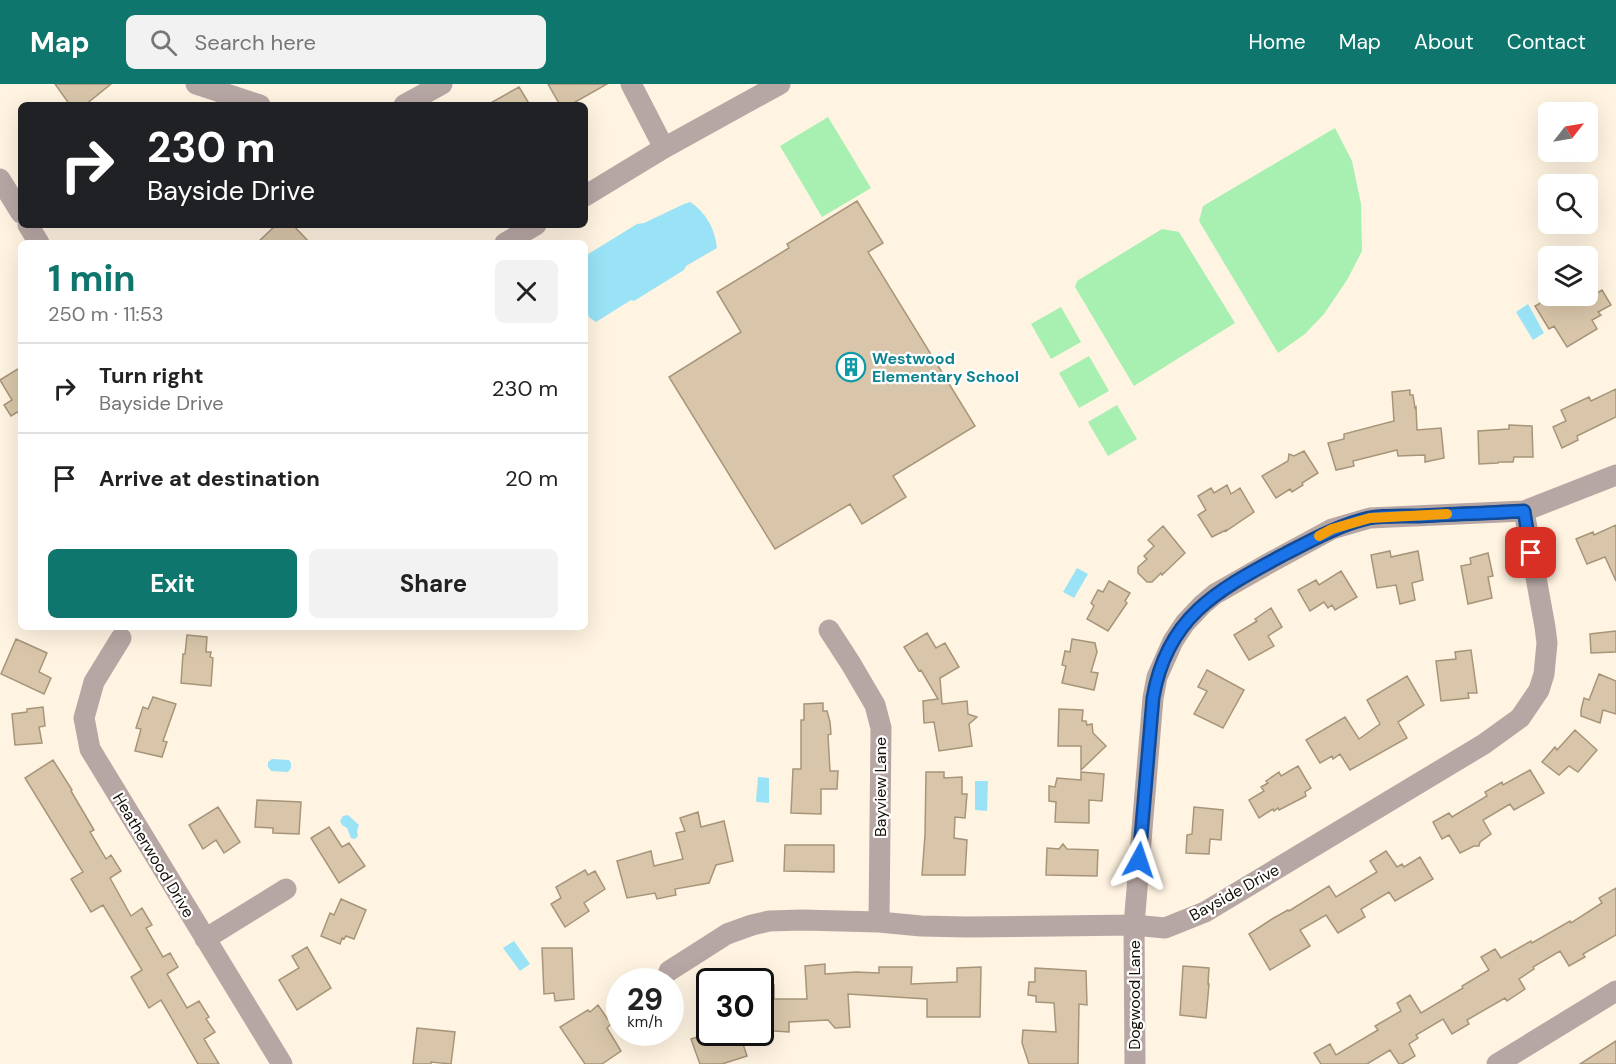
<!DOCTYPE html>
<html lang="en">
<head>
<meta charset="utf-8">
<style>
	body { margin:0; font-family:"DM Sans",sans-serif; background:#f2f2f2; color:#222; height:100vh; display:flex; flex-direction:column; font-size:22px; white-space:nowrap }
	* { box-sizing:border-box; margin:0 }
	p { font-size:20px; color:#767676 }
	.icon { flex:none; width:33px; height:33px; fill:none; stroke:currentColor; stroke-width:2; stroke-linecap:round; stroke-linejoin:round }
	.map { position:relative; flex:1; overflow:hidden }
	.side { position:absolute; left:18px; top:156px; width:570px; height:390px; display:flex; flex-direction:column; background:#fff; border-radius:9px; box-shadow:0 6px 24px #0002 }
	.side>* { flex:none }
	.hud { position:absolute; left:18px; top:18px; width:570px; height:126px; border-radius:9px; box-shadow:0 6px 24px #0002; background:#202124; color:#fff; overflow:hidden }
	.needle { width:39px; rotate:59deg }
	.fabs { position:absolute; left:1538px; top:18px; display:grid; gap:12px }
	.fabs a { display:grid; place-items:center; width:60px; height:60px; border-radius:9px; background:#fff; box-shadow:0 6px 24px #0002; font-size:30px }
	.speed { position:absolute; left:606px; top:884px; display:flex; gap:12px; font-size:30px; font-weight:700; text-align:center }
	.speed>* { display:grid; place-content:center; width:78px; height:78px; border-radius:50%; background:#fff; box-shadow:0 6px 24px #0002; line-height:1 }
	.speed small { font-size:15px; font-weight:400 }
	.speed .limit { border:3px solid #111; border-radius:9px; background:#fff; color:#111 }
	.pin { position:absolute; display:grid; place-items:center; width:51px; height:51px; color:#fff; margin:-26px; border-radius:12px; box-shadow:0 3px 9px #0006 }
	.me { position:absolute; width:66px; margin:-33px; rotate:5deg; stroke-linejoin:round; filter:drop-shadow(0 0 4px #0008) }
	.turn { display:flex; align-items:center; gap:21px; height:126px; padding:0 30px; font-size:27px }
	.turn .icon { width:78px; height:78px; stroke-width:2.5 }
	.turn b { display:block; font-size:42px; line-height:51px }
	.round { display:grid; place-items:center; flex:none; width:63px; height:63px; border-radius:9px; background:#f2f2f2 }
	.overview { display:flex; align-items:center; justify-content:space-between; height:102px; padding:0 30px }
	h1 { font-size:36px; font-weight:700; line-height:45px; color:#0f766e }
	.action { display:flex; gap:12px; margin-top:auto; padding:12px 30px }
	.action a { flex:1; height:69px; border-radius:9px; background:#0f766e; color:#fff; font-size:24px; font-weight:700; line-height:69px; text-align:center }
	.action a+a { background:#f2f2f2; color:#222 }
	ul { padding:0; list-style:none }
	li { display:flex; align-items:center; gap:18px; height:90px; padding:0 30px; border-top:2px solid #e0e0e0 }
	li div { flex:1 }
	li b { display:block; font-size:22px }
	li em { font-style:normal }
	header { display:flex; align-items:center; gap:36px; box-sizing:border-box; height:84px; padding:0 30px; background:#0f766e; color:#fff }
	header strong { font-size:28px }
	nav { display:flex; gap:33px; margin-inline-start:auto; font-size:21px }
	.search { width:420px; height:54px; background:#f2f2f2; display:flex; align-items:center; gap:15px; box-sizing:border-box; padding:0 21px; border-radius:9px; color:#767676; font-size:22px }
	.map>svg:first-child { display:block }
</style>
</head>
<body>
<header>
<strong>Map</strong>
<div class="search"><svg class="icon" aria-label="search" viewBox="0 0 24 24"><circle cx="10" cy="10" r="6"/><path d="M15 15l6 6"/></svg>Search here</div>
<nav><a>Home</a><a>Map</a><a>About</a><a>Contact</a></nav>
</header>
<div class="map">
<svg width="1616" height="980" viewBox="0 0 1616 980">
	<rect width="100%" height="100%" fill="#fff3e1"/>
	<path fill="#a7f0b1" d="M828,33L871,104L822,133L780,62Z
		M1335,44L1352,77L1361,120L1362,167L1347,196L1324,230L1305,250L1278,269L1199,137L1203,122Z
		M1162,145L1179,148L1235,239L1134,302L1075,203L1077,197Z
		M1061,223L1081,258L1051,275L1031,240Z
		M1089,272L1109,307L1079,324L1059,289Z
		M1117,321L1137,355L1108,372L1088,338Z"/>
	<path fill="#9ae3f6" d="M690,118C706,128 715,145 717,164L686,182L684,186L634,217L631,216L596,238L590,234L585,227V172L637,140L644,139L684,120Z
		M1528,220L1544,249L1533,256L1516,228Z
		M1077,484L1088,490L1074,514L1063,508Z
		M272,675L289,676L291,679V684L288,688L271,687L268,683V678Z
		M758,693L769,694V719L757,718L756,717Z
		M975,697H988L987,727L975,726Z
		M348,731L359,741L357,747L358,752L355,755L351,754L347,744L342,741L340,737L343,732Z
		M514,857L530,880L520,887L503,864Z"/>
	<path fill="#d9c6aa" stroke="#a7957a" stroke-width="1.5" d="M55,0H111L85,21H70Z
		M548,0H607L570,21H560Z
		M519,3L530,21H487Z
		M857,117L883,159L868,168L975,342L893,392L906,413L862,440L850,420L775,465L669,293L741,248L717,208L789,164L787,160Z
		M276,141H293L310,159H257Z
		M1587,192L1597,209L1602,206L1611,221L1598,228L1601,231L1592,236L1597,245L1567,263L1554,242L1549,245L1535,222L1553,212H1587Z
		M21,283V330L19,327L11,332L4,321L12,316L0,296Z
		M1616,305V333L1577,352L1578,356L1562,364L1553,343L1566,337L1561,326L1589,313L1591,317Z
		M1410,306V311H1413L1415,324L1416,323L1417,346L1441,344L1444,374L1425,378V371L1398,372L1397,366L1353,377L1354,382L1336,386L1328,359L1344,355V350L1394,337L1392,308Z
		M1509,341L1532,342L1533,373H1514L1513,378H1499L1498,379L1479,380L1478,347L1509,345Z
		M1304,367L1318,389L1302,399L1303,401L1292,408L1290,405L1276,414L1262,392L1288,377L1289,370L1294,372Z
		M1227,401L1231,410L1240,404L1254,428L1226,447V446L1212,453L1198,431L1206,426L1198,412L1211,404L1214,409Z
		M1616,441V497L1605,473L1587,480L1576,455L1593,448L1594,451Z
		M1163,442L1185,469L1162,491L1161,489L1152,498H1147L1138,489V483L1147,475L1144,472L1154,462L1148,456Z
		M1390,467L1391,473L1418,467L1423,496L1412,499L1415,516L1400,520L1396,501L1377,504L1371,471Z
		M1488,469L1493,492L1488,493L1492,514L1468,520L1461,482L1471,480L1470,474Z
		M1341,487L1357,513L1335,526L1332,521L1328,524L1324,518L1310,527L1298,506L1316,496L1319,501Z
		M1109,497L1130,509L1125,517L1127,519L1108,547L1087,535L1094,522L1091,519L1098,506L1103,508Z
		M1271,524L1282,543L1268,552L1274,562L1249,576L1234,551L1257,537L1255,535Z
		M1616,547V568L1591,569L1590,550Z
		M927,549L936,564L945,559L959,583L940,594L942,620L967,617L968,630L977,633L969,640L972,662L939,667L934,638L924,639L923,617L938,615L921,586L919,587L904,563Z
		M187,551L207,553L206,568H211L210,573L213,574L211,602L181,599L183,570H185Z
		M16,555L47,569L39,588L51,594L44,610L1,590Z
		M1072,555L1095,559L1097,568L1091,588L1098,589L1094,606L1062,599L1066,582L1062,581L1065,567L1070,568Z
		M1471,566L1477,609H1468L1469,614L1441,617L1436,577L1456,575L1455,568Z
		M1207,586L1244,606L1223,644L1194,630L1207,607L1198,603Z
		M1599,590L1616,597V630L1603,626L1600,639L1581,632V626L1584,614L1589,616Z
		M1407,592L1424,621L1398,638L1407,654L1350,686L1340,670L1333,675L1332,672L1320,679L1306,656L1345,633L1359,655L1380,640L1367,616Z
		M153,613L176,620L163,657L167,658L162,673L135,667L141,645L136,644L143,623L148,625Z
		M823,619V627H827L830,638L831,650L828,651L830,687H838L837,705H821V730L791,729L793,685H801V636H804V620Z
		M43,623L45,642L39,643L42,659L15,661L12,630L27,628V625Z
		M1059,625L1083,626L1082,637H1086L1087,641L1092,640L1093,649L1106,662L1081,686V662H1058Z
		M1575,646L1597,666L1578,688L1569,682L1559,691L1542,678L1555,663L1557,666Z
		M53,676L72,706L71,707L94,746L90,748L106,775L111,771L121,787L110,794L131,832L142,824L152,841L146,844L163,873L170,869L178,883L167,890L187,924L199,917L209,933L206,935L215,948L204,955L219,980H198L161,916L149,924L131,893L142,886L103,821L91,828L71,795L83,788L25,694Z
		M1298,682L1311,704L1305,708L1306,712L1279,726L1278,724L1274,727L1273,725L1259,734L1249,716L1264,707L1261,703L1268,699L1266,697L1279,688L1281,692Z
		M1530,686L1544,709L1514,726L1510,720L1483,736L1491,750L1480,758L1479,762H1474L1460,769L1449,751L1442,755L1433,738L1449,729L1452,733L1487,712L1485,708L1502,698L1503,701Z
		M926,688H944V694L962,693V710H967L965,734L955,733L954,754L967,756L965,791H922L925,751Z
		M1081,688L1104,690L1102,717L1089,716V739L1055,738L1056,718L1049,717V702L1055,703L1057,694L1081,696Z
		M257,716L301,718L299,750L273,749V744L255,743Z
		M218,723L240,758L224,769L216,756L203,765L189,741Z
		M1194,723L1223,726L1221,756L1210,755L1209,770L1186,769L1187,751L1192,750Z
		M698,728L701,743L724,737L733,777L716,781L709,799L675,805L676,811L657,815L655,809L627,814L617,777L651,767L654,782L683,775L676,749L685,747L680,734Z
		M329,743L342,763L349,759L365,782L339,799L311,754Z
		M1063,760L1067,765L1098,766L1097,792L1046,791L1047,764L1059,765Z
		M785,761H834V788L784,787Z
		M1386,767L1397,783L1402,780L1404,783L1420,773L1433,795L1395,817L1389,808L1361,825L1365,833L1338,849L1326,831L1300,846L1310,862L1270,886L1249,850L1272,835L1288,826L1289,827L1329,802L1336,813L1377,788L1370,777Z
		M585,786L588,791L595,787L605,805L584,819L589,827L565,843L551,820L561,814L556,803Z
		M1616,804V851L1583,870L1585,873L1569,882L1560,867L1533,883L1534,885L1519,895L1525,905L1507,917L1505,914L1467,936L1469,940L1452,950L1443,935L1416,951L1418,954L1409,960L1415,972L1402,980H1399L1390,966L1367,980H1321L1314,969L1330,960L1336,971L1378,946L1375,942L1401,927L1397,919L1410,911L1421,929L1463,904L1462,902L1489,886L1481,873L1495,865L1501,874L1531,857L1532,859L1570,837L1571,839L1602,819L1599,814Z
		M341,815L366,826L354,855L346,852L344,855L342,854L340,860L321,852L330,829L334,831Z
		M307,863L331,904L297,926L279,896L299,884L292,872Z
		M542,864H572L574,915L555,917L554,909L544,910Z
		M825,880V890L856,888L879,889V883H912L911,900L957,898V884L981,883L980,933H927V915L848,910L850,943L835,944L828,936L789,938V948L760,946V901H774V915H807L805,882Z
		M1183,882L1209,884L1208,900H1209L1206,934L1180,931Z
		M1035,884L1086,887L1087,921L1079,920L1078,980H1029L1022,959L1023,946L1056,948L1054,919L1036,918V912L1028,911L1029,898H1035Z
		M598,921L611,940L607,944L621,967L602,980H585L560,943L588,926L590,928Z
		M417,944L455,948L451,980L431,978V980H413Z
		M725,948H739L747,972L722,980H700L691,955L707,950L709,954Z
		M1616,957V980H1580Z"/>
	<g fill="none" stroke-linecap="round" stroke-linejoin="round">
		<path stroke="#b7a7a4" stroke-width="21" d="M196,0L260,21
			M631,0L664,64
			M404,21L442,0
			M0,95L21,129
			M585,112L664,64L780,0
			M28,141L39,159
			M505,159L536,141
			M829,546L851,580L875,621L881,644L879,838
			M121,554L94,598L84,634L90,665L282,980
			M205,855L286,805
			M669,887L727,850L752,841L769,837L802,836L879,838L921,842L967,843L1134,841L1165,844L1205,828L1484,660L1520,634L1539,606L1544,590L1547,559L1545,543L1524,427
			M1135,980L1134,841L1153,614L1157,593L1173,557L1185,539L1202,521L1215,510L1273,477L1332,445L1370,434L1524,427L1616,391
			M1497,980L1616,907"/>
	</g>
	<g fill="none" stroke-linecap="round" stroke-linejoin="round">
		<g stroke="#114b97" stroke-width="15">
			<path id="route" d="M1139,776L1153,614C1167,532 1218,506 1285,470C1312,456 1339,441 1369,434C1384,431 1403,432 1419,432C1454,430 1489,429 1524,427L1531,469"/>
		</g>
		<use href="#route" stroke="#1a73e8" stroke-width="10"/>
		<path stroke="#f59e0b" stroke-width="10" d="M1319,452L1332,445L1370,434L1447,430"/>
	</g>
	<defs>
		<g id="building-ring" transform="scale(1.5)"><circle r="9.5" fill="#fff" stroke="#0f9aa8" stroke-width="1.5"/><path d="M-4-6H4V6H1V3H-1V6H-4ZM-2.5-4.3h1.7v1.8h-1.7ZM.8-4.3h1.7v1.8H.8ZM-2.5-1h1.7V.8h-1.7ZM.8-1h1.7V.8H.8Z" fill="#0f9aa8"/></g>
	</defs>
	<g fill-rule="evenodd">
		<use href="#building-ring" x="851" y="283"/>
	</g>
	<g text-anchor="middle" stroke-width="4.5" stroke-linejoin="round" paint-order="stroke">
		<g font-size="16" font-weight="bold" fill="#0d838f" stroke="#fff" text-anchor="start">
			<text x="872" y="280">Westwood<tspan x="872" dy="18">Elementary School</tspan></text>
		</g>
		<g font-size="16" fill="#140d04" stroke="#fff">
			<text transform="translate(880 703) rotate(-90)" y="6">Bayview Lane</text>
			<text transform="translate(154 771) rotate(59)" y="6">Heatherwood Drive</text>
			<text transform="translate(1234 808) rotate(-29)" y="6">Bayside Drive</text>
			<text transform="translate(1134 911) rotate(-90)" y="6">Dogwood Lane</text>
		</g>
	</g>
</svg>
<div class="fabs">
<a><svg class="needle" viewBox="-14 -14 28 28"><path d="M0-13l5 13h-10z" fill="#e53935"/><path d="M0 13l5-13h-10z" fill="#767676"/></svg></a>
<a><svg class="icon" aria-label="search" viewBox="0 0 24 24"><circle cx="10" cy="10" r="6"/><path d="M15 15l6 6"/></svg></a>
<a><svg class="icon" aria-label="layers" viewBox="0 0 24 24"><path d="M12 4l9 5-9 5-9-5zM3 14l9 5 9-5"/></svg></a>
</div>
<div class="speed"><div>29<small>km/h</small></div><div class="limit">30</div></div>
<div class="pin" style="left:1531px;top:469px;background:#d93025"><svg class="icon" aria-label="arrive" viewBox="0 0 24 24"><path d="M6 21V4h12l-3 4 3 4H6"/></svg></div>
<svg class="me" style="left:1139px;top:776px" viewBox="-20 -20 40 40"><path d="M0-17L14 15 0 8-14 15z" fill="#1a73e8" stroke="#fff" stroke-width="4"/></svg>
<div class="hud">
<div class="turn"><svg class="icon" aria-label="right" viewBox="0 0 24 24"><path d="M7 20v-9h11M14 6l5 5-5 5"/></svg><div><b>230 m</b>Bayside Drive</div></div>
</div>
<section class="side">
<div class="overview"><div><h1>1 min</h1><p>250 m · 11:53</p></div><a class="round"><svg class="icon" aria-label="close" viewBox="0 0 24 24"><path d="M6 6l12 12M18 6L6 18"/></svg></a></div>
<ul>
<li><svg class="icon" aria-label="right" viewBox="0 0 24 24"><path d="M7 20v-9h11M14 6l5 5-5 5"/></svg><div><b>Turn right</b><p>Bayside Drive</p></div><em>230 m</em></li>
<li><svg class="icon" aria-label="arrive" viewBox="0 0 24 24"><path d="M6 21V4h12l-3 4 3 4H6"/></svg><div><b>Arrive at destination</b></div><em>20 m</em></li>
</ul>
<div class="action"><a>Exit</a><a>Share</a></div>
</section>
</div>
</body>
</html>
